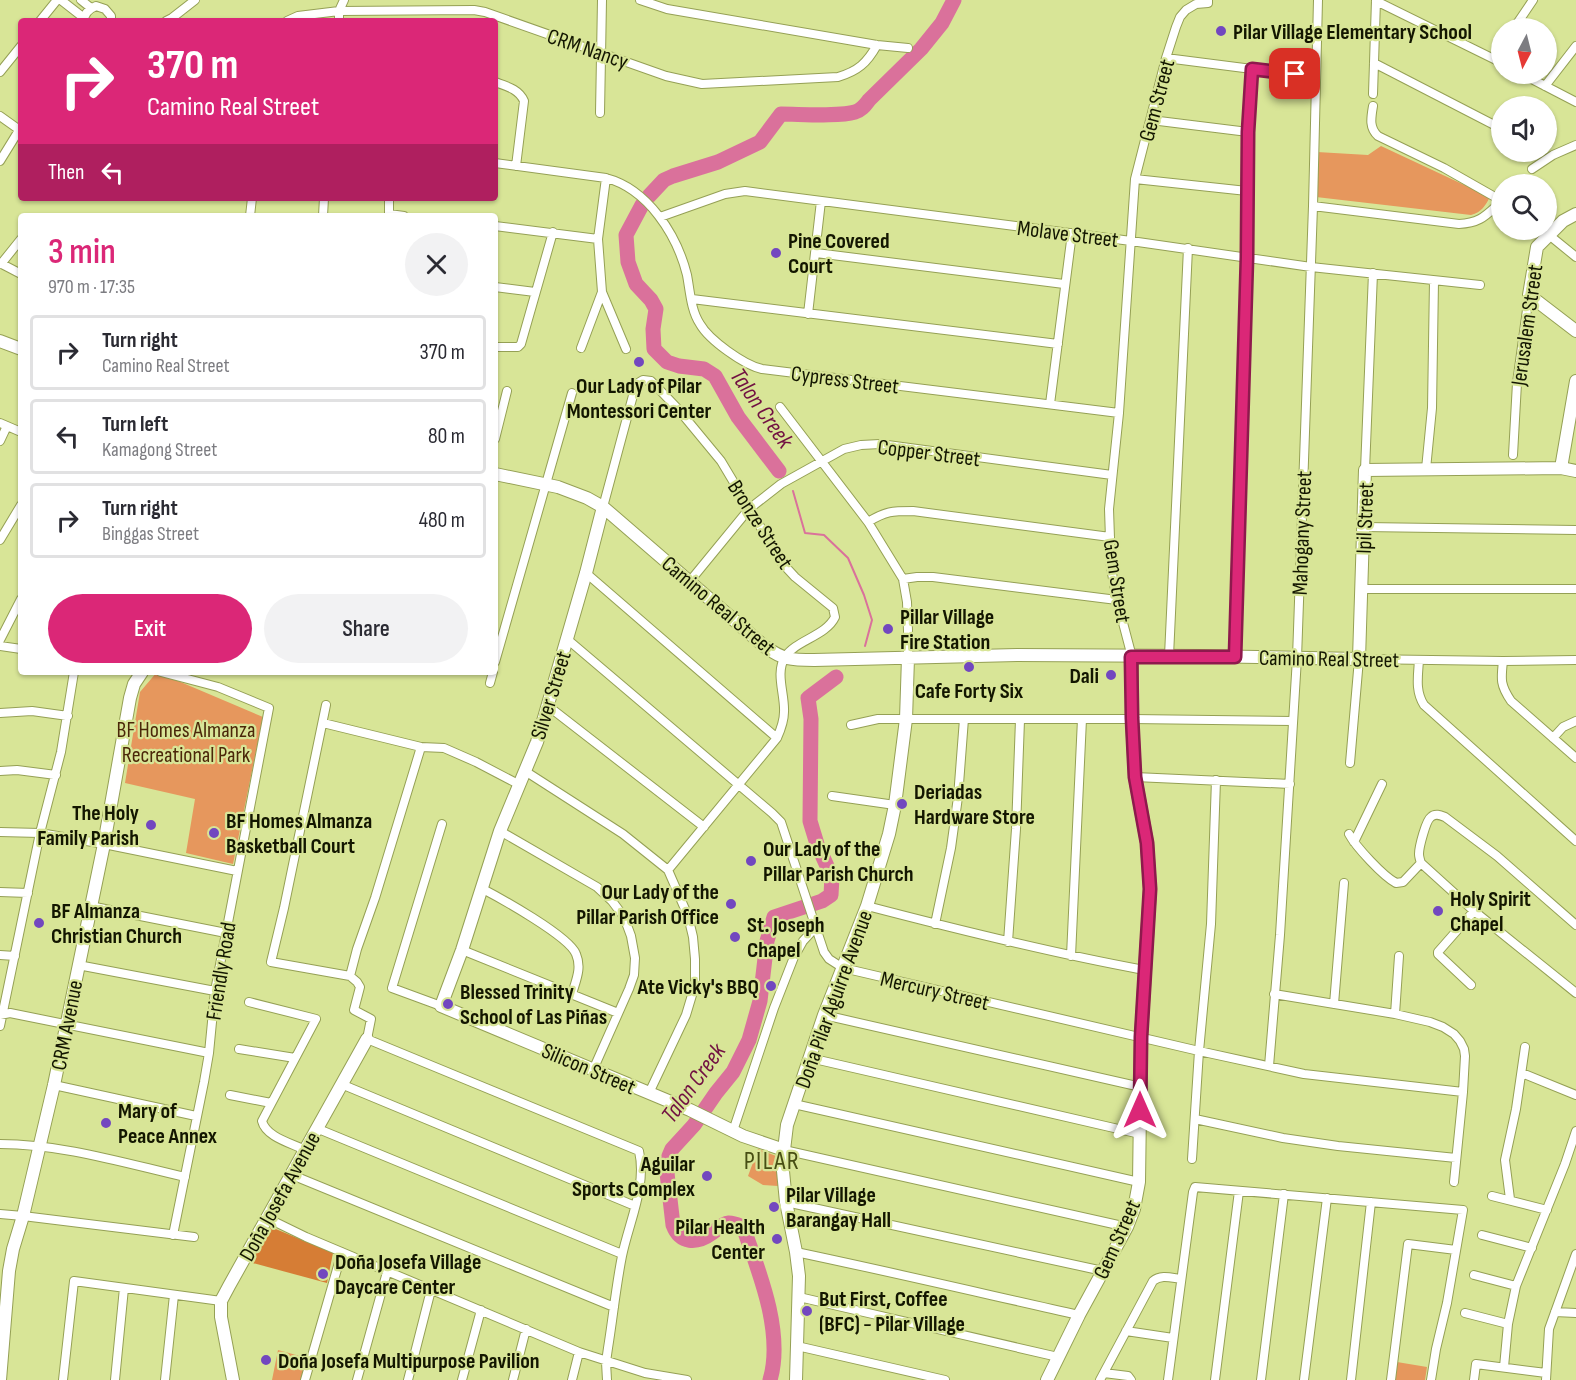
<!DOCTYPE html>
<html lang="en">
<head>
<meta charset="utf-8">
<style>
	body { margin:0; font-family:"Sofia Sans Condensed",sans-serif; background:#f2f2f3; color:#2b2b33; height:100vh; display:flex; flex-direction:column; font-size:22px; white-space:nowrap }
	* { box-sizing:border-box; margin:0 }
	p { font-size:20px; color:#7c7c81 }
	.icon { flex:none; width:33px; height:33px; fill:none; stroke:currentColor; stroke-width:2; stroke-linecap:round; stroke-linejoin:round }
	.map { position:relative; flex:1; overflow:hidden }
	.sheet { position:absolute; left:18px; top:213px; width:480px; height:462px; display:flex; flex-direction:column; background:#fff; border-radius:6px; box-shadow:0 2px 4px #0004 }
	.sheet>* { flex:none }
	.banner { position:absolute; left:18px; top:18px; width:480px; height:183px; border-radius:6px; box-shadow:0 2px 4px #0004; background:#db2777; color:#fff; overflow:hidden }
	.needle { width:39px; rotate:187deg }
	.controls { position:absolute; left:1491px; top:18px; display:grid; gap:12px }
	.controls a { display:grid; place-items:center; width:66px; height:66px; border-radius:50%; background:#fff; box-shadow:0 2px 4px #0004; font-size:30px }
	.pin { position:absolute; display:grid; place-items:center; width:51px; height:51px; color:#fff; margin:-26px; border-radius:12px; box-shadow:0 3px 9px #0006 }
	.me { position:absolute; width:66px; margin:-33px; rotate:0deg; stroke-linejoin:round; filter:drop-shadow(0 0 4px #0008) }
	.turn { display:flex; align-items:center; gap:21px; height:126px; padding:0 30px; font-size:27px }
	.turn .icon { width:78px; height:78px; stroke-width:2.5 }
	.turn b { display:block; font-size:42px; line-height:51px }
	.then { display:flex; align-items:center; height:57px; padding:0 30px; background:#0003; gap:12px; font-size:22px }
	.round { display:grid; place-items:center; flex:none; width:63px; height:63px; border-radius:32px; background:#f2f2f3 }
	.overview { display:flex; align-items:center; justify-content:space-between; height:102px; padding:0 30px }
	h1 { font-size:36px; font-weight:600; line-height:45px; color:#db2777 }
	.action { display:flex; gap:12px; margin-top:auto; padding:12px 30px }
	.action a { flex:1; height:69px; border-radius:36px; background:#db2777; color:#fff; font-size:24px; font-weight:600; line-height:69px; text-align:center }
	.action a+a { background:#f2f2f3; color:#2b2b33 }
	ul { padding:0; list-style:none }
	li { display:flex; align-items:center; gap:18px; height:75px; margin:0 12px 9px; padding:0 18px; border:3px solid #e1e1e2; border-radius:6px }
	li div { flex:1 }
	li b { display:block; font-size:22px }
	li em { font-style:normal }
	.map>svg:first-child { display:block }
</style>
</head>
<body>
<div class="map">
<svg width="1576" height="1380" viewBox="0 0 1576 1380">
	<rect width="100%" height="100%" fill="#d8e597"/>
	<path fill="#e6975d" d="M1381,146L1490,197C1485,206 1482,212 1471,215L1316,197L1317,152L1368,155Z
		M157,672L263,717L233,864L186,853L195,799L125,783L140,692Z
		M758,1149L776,1156L778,1186L763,1185L748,1176Z
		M278,1350L307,1358L301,1380H272Z
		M1397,1362L1427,1367L1425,1380H1395Z"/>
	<path fill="#d67d35" d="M271,1227L333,1253L327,1283L249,1262Z"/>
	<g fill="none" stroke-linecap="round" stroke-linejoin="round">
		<path stroke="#da719b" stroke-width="2" d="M793,491L805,533L824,535L848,558L864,595L872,620L865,646"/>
		<path stroke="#da719b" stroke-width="15" d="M649,196L664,180L673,176L718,162L760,142L781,114C800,114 838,117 855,112C862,110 865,105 869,100L921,49L942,23L954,0
			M642,205L626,235L628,262L636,284L651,300L656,309L653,329L654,349L667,362L679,366L704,369L715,376L738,417L779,471
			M770,1380C784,1333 759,1271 743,1227C738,1225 734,1223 729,1223C721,1224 718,1229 712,1233C697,1244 680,1244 673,1225L667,1173L669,1156L672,1149L694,1125L716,1093L733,1072L749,1040L760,1001L767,941L774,917L822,901L831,895L832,877L817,844L810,821L811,719L808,698L836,677"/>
		<g stroke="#95a055" stroke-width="10">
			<path id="street" d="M61,0L84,18
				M81,0L91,8
				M640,0L667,9L877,45L908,48
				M1376,1L1502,63
				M40,21L57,0
				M84,21C84,13 89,9 96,6L105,9L111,16V21
				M166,21L172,18L195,0
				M287,21L298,16L339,11L474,10L485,12L666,76L702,84L838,77C858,71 867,63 877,45
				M339,21V11L344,0
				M1514,28L1533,0
				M1166,58L1252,69L1316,76
				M1494,59L1502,47
				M1374,63L1502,129
				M0,72L21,46
				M1522,74L1576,102
				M495,82C506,86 519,89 524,101L516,166
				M1545,86L1576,46
				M1373,94L1376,0
				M1373,106C1371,118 1369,128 1378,136L1444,168L1502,201
				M600,113L602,0
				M0,116L21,131
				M1151,120L1248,132
				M0,161L21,127
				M495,163L606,178C648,189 677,235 687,275C690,291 691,311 700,324C709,340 744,365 762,369L1119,413
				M1532,169L1553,155L1576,145
				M606,178L598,239L602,292L626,349
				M1135,179L1247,191
				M1517,184L1521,180
				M1313,206L1459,224C1481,223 1486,215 1502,201
				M389,214L404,216
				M250,216L252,198
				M323,216L324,198
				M389,216V198
				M660,217L725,194L745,191L1131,241L1311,267L1480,285
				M495,226L598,239
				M1549,235L1576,257
				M816,253L1064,284
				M0,263L21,274
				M1,264L21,239
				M495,287L535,292
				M692,299L1058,344
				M808,314L821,201
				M495,347H518L521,344L553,232
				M581,348L602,292
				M1050,404L1072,233
				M780,407L868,522L903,579L907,602L908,631V658
				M0,423L21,432
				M495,439L507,391
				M0,441L7,426
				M1513,455L1517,383L1529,295
				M1426,469L1432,408L1434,281
				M1365,470L1373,273
				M603,507L635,388L638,383L643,380L651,381L656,386L678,409L721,461L782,563L795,577L833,608L835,617C826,636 796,640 785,657C775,673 785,694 784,712C784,721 781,729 777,738L668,870
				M868,522C886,511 892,511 913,511L1110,537
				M1364,527L1576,530
				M0,540L21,505
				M586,573L777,738
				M903,579L917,577H933L1117,600
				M690,581L749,509L781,484L844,449L861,445L880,444L1112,475
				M1361,589H1576
				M567,639L772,813L781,822L824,952L829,959L843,968L1199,1051L1304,1074L1463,1092
				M0,640L21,599
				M0,646L21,649
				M1169,656L1188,248
				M1132,657L1117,600L1111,568L1109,509L1119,413L1135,179L1166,58L1176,27L1180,17L1186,10L1196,4L1208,3V0
				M1235,657L1247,257L1248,132L1252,69
				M1419,660C1418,676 1415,691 1424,705L1576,841
				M1503,661C1501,679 1500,685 1511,701L1576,758
				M495,662L572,393
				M161,672L218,687L269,708L226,933L215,991L209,1053L204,1082L173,1235
				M490,683L493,672
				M326,705L284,908L271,962L350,976L357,982L360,987L354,1010L371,1019L367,1039L639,1151C647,1186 629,1222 622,1256C616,1286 613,1317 608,1348L606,1362L607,1380
				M548,706L704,827
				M0,713L32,711L68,716
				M323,723L421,747L444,748L476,762L520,785
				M851,725L878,719H1132L1293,721
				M1553,738L1563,727L1576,721
				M1350,763L1359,659L1503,661L1576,660
				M0,771L17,770L56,775
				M525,771L623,834L668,870L688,916L693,937L695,959V985L686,1015L649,1093
				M1135,777L1290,784
				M832,796L895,805
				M500,831L597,887L612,901L624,917L631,936L635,958L634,975L629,989L593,1070
				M0,832L40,833L104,844L237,871
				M1349,834C1356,847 1383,876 1396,883L1403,882L1421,863
				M1354,842L1382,784
				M1421,863C1420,860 1419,857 1419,854C1419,847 1426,820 1431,817C1435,813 1440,815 1445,817L1497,856L1576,925
				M1421,863L1474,911L1576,993
				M481,888C500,898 569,936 576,954C582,968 576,980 572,994
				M0,892L28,893
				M90,906L226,933
				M867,906C959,930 1051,953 1144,970
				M935,924L951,848L958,797L964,719
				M1008,942L1016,829L1020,720
				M462,950L618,1013
				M0,955L15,956
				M1071,956L1082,719
				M78,965L215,991
				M350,976L357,949L375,898L421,747
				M1471,985L1438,954V952L1474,911
				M1274,994L1395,1014L1430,1022L1443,1027L1454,1034L1460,1041L1464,1049L1465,1056L1463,1092L1454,1182
				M249,1002L316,1019L262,1121C266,1137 291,1143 305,1150
				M1334,1004L1344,883
				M441,1006L392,988L442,824
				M1395,1014L1399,956
				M0,1015L10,1013L209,1053
				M824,1015L1141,1087
				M0,1026L40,833L61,752L74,672
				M239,1049L295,1058
				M810,1058L1140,1134
				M1269,1066L1280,935L1297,658L1313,206L1318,0
				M1522,1073L1576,1095
				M341,1084L635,1206
				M54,1085L196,1116
				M230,1095L271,1103
				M794,1104L1139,1182
				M1195,1119L1283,1138L1338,1146L1456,1158
				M316,1128L622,1254
				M733,1131L774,1008L794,957L803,941L815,928
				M0,1144C62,1144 124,1163 185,1177
				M784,1150L1127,1227
				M1192,1159L1199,1051L1211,924L1216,780
				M292,1175L614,1307
				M1492,1196L1547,1210
				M1510,1199L1505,1160L1516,1109L1525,1047
				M786,1202L1103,1271
				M0,1214L23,1216L194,1237
				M267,1218L306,1237L579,1352L645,1373L687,1380
				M1482,1235L1532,1248
				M796,1252C891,1272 985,1294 1079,1315
				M1474,1275L1516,1286
				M799,1297L1058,1357
				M1555,1312L1576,1313
				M1465,1313L1508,1324
				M1126,1331L1173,1338
				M797,1346L945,1380
				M1504,1367L1508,1324L1516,1286L1565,1164L1576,1131
				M1104,1373L1128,1376L1131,1380
				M63,1380L74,1281L221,1301
				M115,1380L124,1288
				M165,1380L174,1295
				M305,1380L342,1252
				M357,1380L387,1272
				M408,1380L431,1290
				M462,1380L481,1310
				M513,1380L526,1329
				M572,1380L579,1352
				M1100,1380L1153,1281C1161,1274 1172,1278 1181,1279
				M1168,1380L1193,1192L1195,1187L1463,1210L1447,1303L1436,1349L1431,1380
				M1215,1380L1239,1191
				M1261,1380L1284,1194
				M1304,1380L1327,1198
				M1351,1380L1371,1202
				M1391,1380L1408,1244L1456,1250
				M1474,1380L1476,1364L1546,1373
				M1546,1380L1549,1329L1576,1254"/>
		</g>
		<g stroke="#95a055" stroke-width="14">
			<path id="secondary" d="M1576,214L1563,221L1537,247L1529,295L1576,331
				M0,341L21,349
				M1561,468L1576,381
				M495,474L558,487L587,498L603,507L764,646C783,660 792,660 814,660L1017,655L1200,656L1359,659L1365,470L1561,468L1576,471
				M603,507L586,573L537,742L500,831L462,950L441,1006L690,1110L743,1136L784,1150
				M0,1380L9,1271L13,1249L23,1216L54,1085L104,844L130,698L134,684L142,672
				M233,1380L221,1317V1301L229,1286L367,1039
				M796,1380L799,1276L796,1252L786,1202L783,1171L784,1150L787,1125L824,1015L867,906L889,834L895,805L906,719L908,658
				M1047,1380L1079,1315L1127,1227L1134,1209L1139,1182L1141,1037L1150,889L1147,843L1135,777L1132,719V657"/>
		</g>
		<use href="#street" stroke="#fff" stroke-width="8"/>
		<use href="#secondary" stroke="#fff" stroke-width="12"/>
	</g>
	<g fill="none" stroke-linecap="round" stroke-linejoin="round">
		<g stroke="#8e194d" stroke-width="15">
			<path id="route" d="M1140,1110L1141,1037L1150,889L1147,843L1135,777L1132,718L1131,657H1235L1247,257L1248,132L1252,69L1295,74"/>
		</g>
		<use href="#route" stroke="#db2777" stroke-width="10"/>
	</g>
	<g fill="#7247bf" stroke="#d8e597" stroke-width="2">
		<circle cx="1221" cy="31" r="6"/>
		<circle cx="776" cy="253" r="6"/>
		<circle cx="639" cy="362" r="6"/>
		<circle cx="888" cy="629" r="6"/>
		<circle cx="969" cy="667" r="6"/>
		<circle cx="1111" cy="675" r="6"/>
		<circle cx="902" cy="804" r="6"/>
		<circle cx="151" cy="825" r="6"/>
		<circle cx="214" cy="833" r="6"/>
		<circle cx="751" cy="861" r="6"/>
		<circle cx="731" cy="904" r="6"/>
		<circle cx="1438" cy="911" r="6"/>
		<circle cx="39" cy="923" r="6"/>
		<circle cx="735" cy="937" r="6"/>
		<circle cx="771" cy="986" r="6"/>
		<circle cx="448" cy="1004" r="6"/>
		<circle cx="106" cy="1123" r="6"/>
		<circle cx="707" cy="1176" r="6"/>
		<circle cx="774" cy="1207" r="6"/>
		<circle cx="777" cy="1239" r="6"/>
		<circle cx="323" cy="1274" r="6"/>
		<circle cx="807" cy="1311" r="6"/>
		<circle cx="266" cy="1360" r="6"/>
	</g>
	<g text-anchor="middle" stroke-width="4.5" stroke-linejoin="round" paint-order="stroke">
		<g font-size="22" font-weight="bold" fill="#131600" stroke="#d8e597" text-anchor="start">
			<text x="1233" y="39">Pilar Village Elementary School</text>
			<text x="788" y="248">Pine Covered<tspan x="788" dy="25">Court</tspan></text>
			<text x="639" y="393" text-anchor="middle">Our Lady of Pilar<tspan x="639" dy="25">Montessori Center</tspan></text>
			<text x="900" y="624">Pillar Village<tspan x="900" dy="25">Fire Station</tspan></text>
			<text x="1099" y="683" text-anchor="end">Dali</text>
			<text x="969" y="698" text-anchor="middle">Cafe Forty Six</text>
			<text x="914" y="799">Deriadas<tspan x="914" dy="25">Hardware Store</tspan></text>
			<text x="139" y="820" text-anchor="end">The Holy<tspan x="139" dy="25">Family Parish</tspan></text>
			<text x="226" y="828">BF Homes Almanza<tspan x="226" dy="25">Basketball Court</tspan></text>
			<text x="763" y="856">Our Lady of the<tspan x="763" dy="25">Pillar Parish Church</tspan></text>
			<text x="719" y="899" text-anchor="end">Our Lady of the<tspan x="719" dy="25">Pillar Parish Office</tspan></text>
			<text x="1450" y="906">Holy Spirit<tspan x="1450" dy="25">Chapel</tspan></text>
			<text x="51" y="918">BF Almanza<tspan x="51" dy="25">Christian Church</tspan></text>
			<text x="747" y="932">St. Joseph<tspan x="747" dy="25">Chapel</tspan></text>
			<text x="759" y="994" text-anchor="end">Ate Vicky's BBQ</text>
			<text x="460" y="999">Blessed Trinity<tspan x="460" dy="25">School of Las Piñas</tspan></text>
			<text x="118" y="1118">Mary of<tspan x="118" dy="25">Peace Annex</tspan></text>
			<text x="695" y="1171" text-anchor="end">Aguilar<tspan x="695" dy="25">Sports Complex</tspan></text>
			<text x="786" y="1202">Pilar Village<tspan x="786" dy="25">Barangay Hall</tspan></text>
			<text x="765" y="1234" text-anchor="end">Pilar Health<tspan x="765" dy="25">Center</tspan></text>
			<text x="335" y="1269">Doña Josefa Village<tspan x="335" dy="25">Daycare Center</tspan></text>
			<text x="819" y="1306">But First, Coffee<tspan x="819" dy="25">(BFC) - Pilar Village</tspan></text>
			<text x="278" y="1368">Doña Josefa Multipurpose Pavilion</text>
		</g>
		<g font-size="22" fill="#131600" stroke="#d8e597">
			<text transform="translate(588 48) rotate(19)" y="8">CRM Nancy</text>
			<text transform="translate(1156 100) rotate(-75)" y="8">Gem Street</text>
			<text transform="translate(1068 233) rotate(7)" y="8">Molave Street</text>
			<text transform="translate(1526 325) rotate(-82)" y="8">Jerusalem Street</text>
			<text transform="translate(845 379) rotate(7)" y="8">Cypress Street</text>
			<text transform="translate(929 452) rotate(7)" y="8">Copper Street</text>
			<text transform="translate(1364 518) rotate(-88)" y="8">Ipil Street</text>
			<text transform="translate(761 524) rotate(57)" y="8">Bronze Street</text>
			<text transform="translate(1301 533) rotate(-88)" y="8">Mahogany Street</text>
			<text transform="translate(1118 581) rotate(81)" y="8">Gem Street</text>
			<text transform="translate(719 605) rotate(40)" y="8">Camino Real Street</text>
			<text transform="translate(1329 658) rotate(1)" y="8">Camino Real Street</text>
			<text transform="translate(550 695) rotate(-73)" y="8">Silver Street</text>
			<text transform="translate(220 971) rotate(-81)" y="8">Friendly Road</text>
			<text transform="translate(935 990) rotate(13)" y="8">Mercury Street</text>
			<text transform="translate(833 999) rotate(-70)" y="8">Doña Pilar Aguirre Avenue</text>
			<text transform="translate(66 1025) rotate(-79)" y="8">CRM Avenue</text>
			<text transform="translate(589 1068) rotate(23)" y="8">Silicon Street</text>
			<text transform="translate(279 1196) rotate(-61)" y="8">Doña Josefa Avenue</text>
			<text transform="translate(1116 1239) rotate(-66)" y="8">Gem Street</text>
		</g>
		<g font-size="22" fill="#4b2709" stroke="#d8e597">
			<text x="186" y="737">BF Homes Almanza<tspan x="186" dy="25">Recreational Park</tspan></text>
		</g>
		<g font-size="24" font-style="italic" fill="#711142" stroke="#d8e597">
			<text transform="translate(762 408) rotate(55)" y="8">Talon Creek</text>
			<text transform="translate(693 1083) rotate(-54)" y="8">Talon Creek</text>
		</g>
		<g font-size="26" letter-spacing="1.5" fill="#484f14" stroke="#d8e597">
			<text x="772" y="1169">PILAR</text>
		</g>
	</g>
</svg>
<div class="controls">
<a><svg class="needle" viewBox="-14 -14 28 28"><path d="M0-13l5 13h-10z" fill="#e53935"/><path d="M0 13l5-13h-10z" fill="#7c7c81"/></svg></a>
<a><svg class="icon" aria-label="sound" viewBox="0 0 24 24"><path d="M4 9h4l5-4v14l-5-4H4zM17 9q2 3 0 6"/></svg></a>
<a><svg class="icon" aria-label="search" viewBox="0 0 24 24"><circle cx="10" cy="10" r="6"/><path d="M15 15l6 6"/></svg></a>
</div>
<div class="pin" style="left:1295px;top:74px;background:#d93025"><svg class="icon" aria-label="arrive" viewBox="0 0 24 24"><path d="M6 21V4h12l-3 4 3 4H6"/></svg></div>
<svg class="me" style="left:1140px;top:1110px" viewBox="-20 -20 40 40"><path d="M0-17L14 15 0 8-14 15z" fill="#db2777" stroke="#fff" stroke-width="4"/></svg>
<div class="banner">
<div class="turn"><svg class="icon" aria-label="right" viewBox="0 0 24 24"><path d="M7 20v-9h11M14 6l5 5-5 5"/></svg><div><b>370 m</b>Camino Real Street</div></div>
<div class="then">Then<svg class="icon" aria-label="left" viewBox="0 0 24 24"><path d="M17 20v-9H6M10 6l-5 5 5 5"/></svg></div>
</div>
<section class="sheet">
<div class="overview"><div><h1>3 min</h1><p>970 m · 17:35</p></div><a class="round"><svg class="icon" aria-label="close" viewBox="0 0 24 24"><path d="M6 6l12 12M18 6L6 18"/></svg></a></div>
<ul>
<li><svg class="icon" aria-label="right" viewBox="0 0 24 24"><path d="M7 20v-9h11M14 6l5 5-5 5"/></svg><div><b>Turn right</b><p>Camino Real Street</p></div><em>370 m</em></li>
<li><svg class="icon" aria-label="left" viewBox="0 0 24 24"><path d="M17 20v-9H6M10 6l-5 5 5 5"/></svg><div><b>Turn left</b><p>Kamagong Street</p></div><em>80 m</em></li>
<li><svg class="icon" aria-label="right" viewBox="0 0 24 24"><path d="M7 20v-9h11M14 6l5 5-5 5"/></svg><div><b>Turn right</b><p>Binggas Street</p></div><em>480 m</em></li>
</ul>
<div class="action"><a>Exit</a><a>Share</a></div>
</section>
</div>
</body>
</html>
